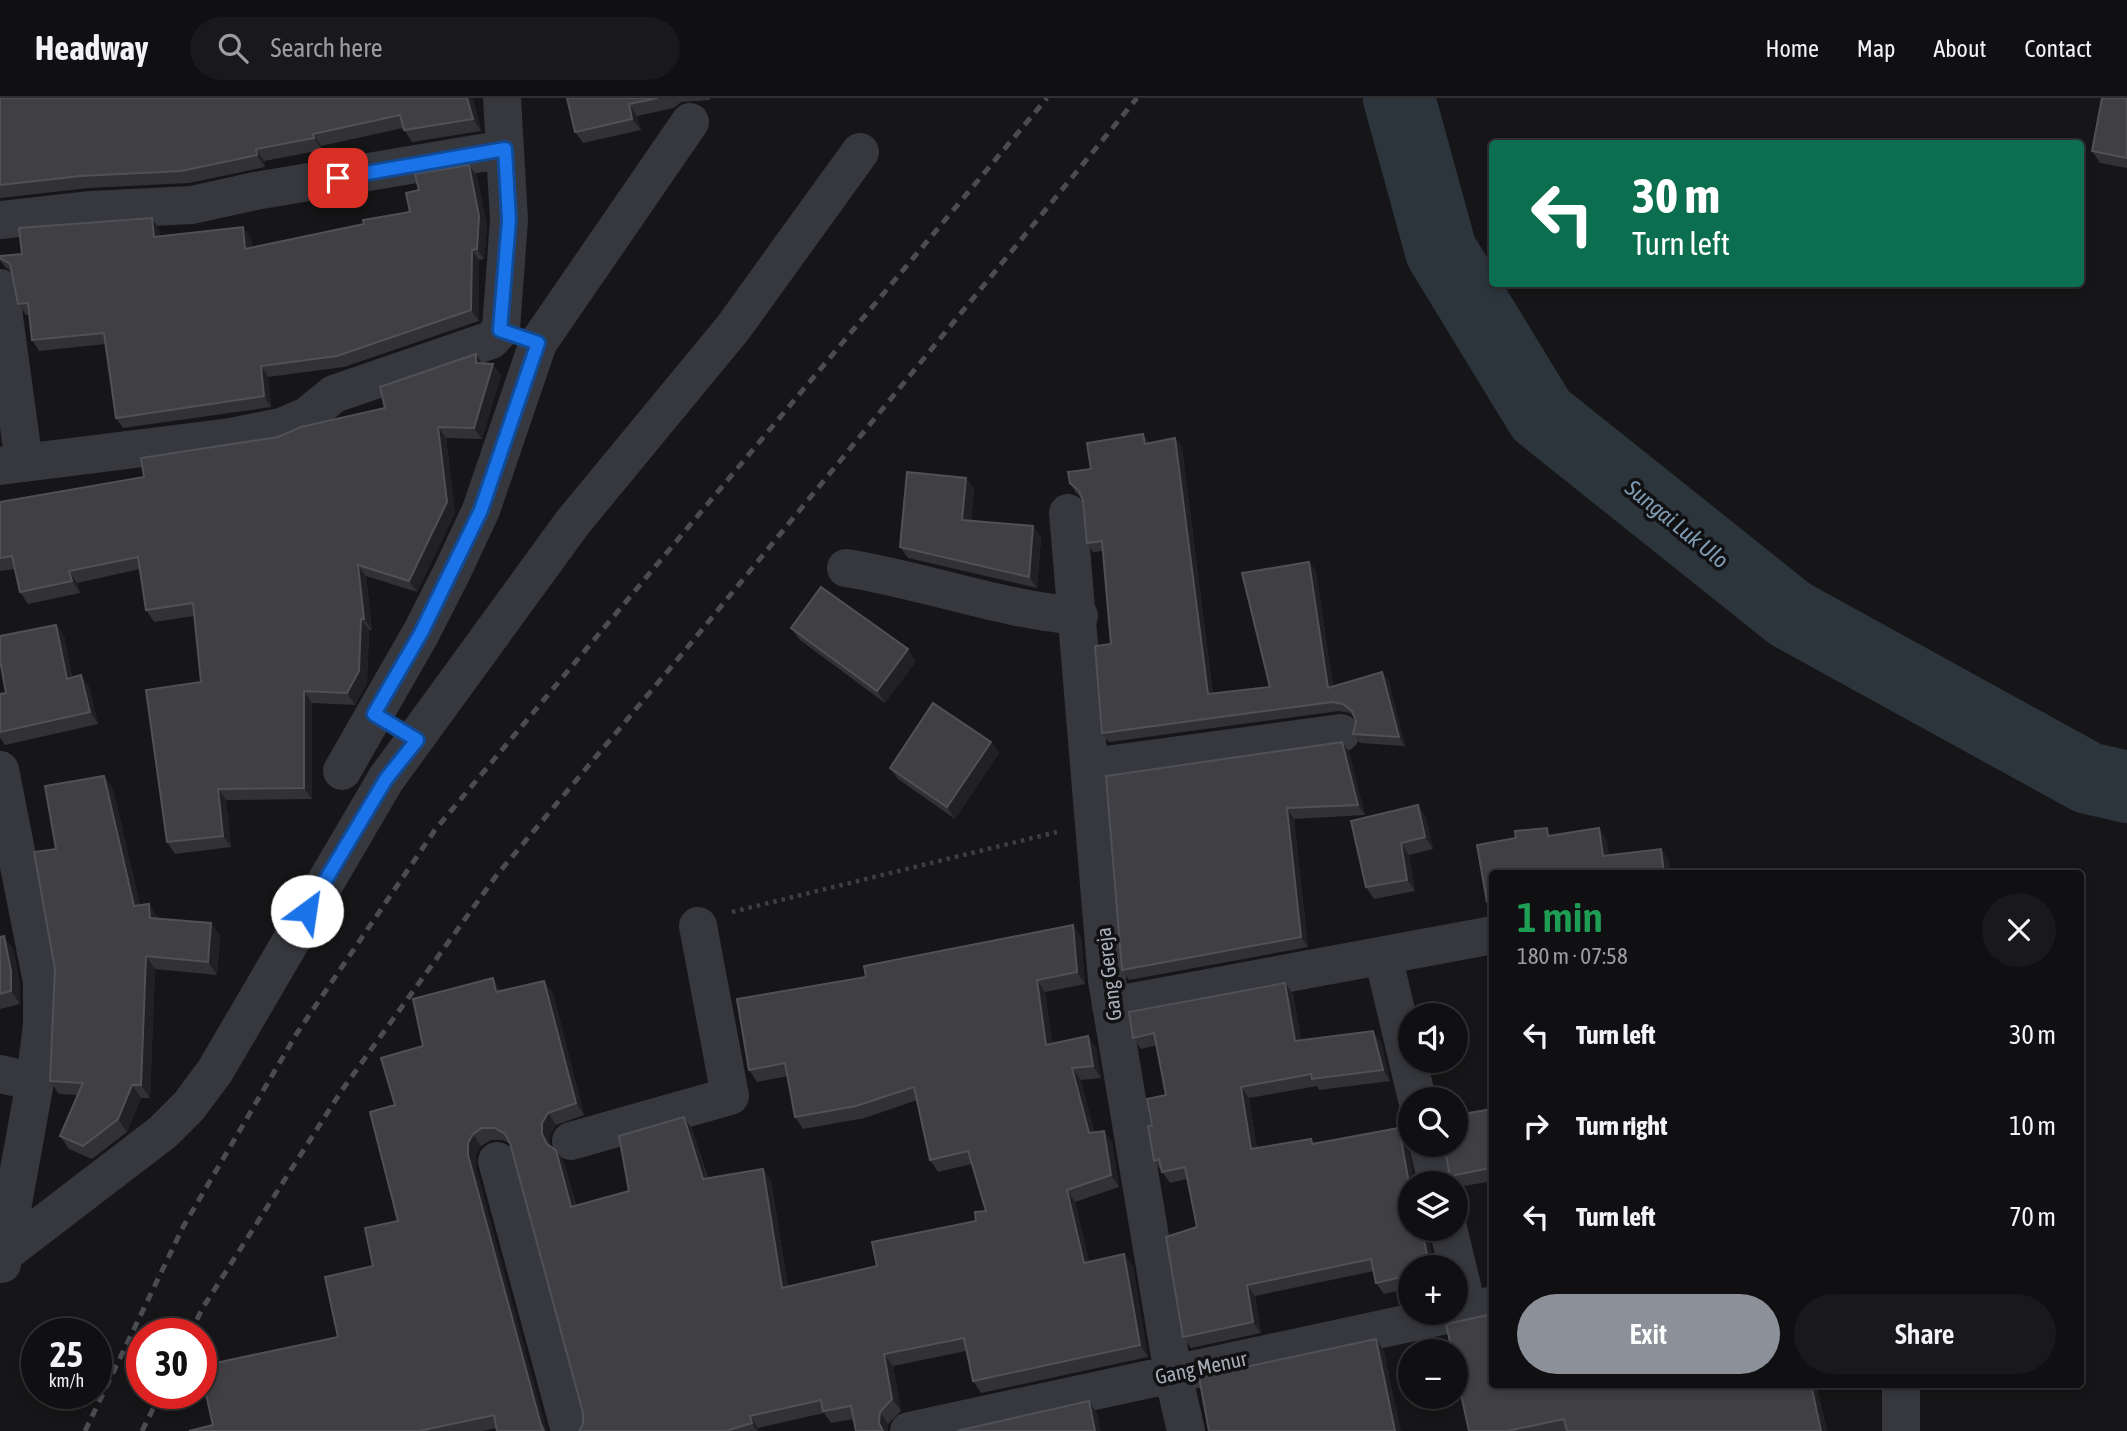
<!DOCTYPE html>
<html lang="en">
<head>
<meta charset="utf-8">
<style>
	body { margin:0; font-family:"Asap Condensed",sans-serif; background:#19191b; color:#f1f3f6; height:100vh; display:flex; flex-direction:column; font-size:26px; white-space:nowrap }
	* { box-sizing:border-box; margin:0 }
	p { font-size:23px; color:#9c9d9f }
	.icon { flex:none; width:38px; height:38px; fill:none; stroke:currentColor; stroke-width:2; stroke-linecap:round; stroke-linejoin:round }
	.map { position:relative; flex:1; overflow:hidden }
	.sheet { position:absolute; left:1489px; top:772px; width:595px; height:518px; display:flex; flex-direction:column; background:#101012; border-radius:7px; box-shadow:0 4px 10px #0003,0 0 0 2px #303032 }
	.sheet>* { flex:none }
	.banner { position:absolute; left:1489px; top:42px; width:595px; height:147px; border-radius:7px; box-shadow:0 4px 10px #0003,0 0 0 2px #303032; background:#0b6e4f; color:#fff; overflow:hidden }
	.buttons { position:absolute; left:1398px; top:905px; display:grid; gap:14px }
	.buttons a { display:grid; place-items:center; width:70px; height:70px; border-radius:50%; background:#101012; box-shadow:0 4px 10px #0003,0 0 0 2px #303032; font-size:35px }
	.speed { position:absolute; left:21px; top:1220px; display:flex; gap:14px; font-size:35px; font-weight:700; text-align:center }
	.speed>* { display:grid; place-content:center; width:91px; height:91px; border-radius:50%; background:#101012; box-shadow:0 4px 10px #0003,0 0 0 2px #303032; line-height:1 }
	.speed small { font-size:18px; font-weight:400 }
	.speed .limit { border:10px solid #d22; background:#fff; color:#111 }
	.pin { position:absolute; display:grid; place-items:center; width:60px; height:60px; color:#fff; margin:-30px; border-radius:14px; box-shadow:0 4px 10px #0006 }
	.me { position:absolute; width:77px; margin:-38px; rotate:31deg; stroke-linejoin:round; filter:drop-shadow(0 0 5px #0008) }
	.turn { display:flex; align-items:center; gap:24px; height:147px; padding:0 28px; font-size:32px }
	.turn .icon { width:91px; height:91px; stroke-width:2.5 }
	.turn b { display:block; font-size:49px; line-height:60px }
	.round { display:grid; place-items:center; flex:none; width:74px; height:74px; border-radius:37px; background:#19191b }
	.summary { display:flex; align-items:center; justify-content:space-between; height:119px; padding:0 28px }
	h1 { font-size:42px; font-weight:600; line-height:52px; color:#1e9e55 }
	.button { display:flex; gap:14px; margin-top:auto; padding:14px 28px }
	.button a { flex:1; height:80px; border-radius:42px; background:#8c9099; color:#fff; font-size:28px; font-weight:600; line-height:80px; text-align:center }
	.button a+a { background:#19191b; color:#f1f3f6 }
	ul { padding:0; list-style:none }
	li { display:flex; align-items:center; gap:21px; height:91px; padding:0 28px }
	li div { flex:1 }
	li b { display:block; font-size:26px }
	li em { font-style:normal }
	header { display:flex; align-items:center; gap:42px; box-sizing:border-box; height:98px; padding:0 35px; background:#101012; border-bottom:2px solid #303032 }
	header strong { font-size:33px }
	nav { display:flex; gap:38px; margin-inline-start:auto; font-size:24px }
	.search { width:490px; height:63px; background:#19191b; display:flex; align-items:center; gap:18px; box-sizing:border-box; padding:0 24px; border-radius:38px; color:#9c9d9f; font-size:26px }
	.map>svg:first-child { display:block }
</style>
</head>
<body>
<header>
<strong>Headway</strong>
<div class="search"><svg class="icon" aria-label="search" viewBox="0 0 24 24"><circle cx="10" cy="10" r="6"/><path d="M15 15l6 6"/></svg>Search here</div>
<nav><a>Home</a><a>Map</a><a>About</a><a>Contact</a></nav>
</header>
<div class="map">
<svg width="2127" height="1333" viewBox="0 0 2127 1333">
	<rect width="100%" height="100%" fill="#161618"/>
	<g fill="none" stroke-linecap="round" stroke-linejoin="round">
		<path stroke="#2c353c" stroke-width="72" d="M1399,0L1441,153L1541,317L1790,516L2088,680L2127,689"/>
		<path stroke="#3d3f44" stroke-width="4.5" stroke-dasharray="3.5 5" stroke-linecap="butt" d="M732,814L1057,734"/>
		<path stroke="#37383d" stroke-width="38" d="M0,122L91,112L192,107L255,93L505,51
			M0,190L24,365
			M0,368L231,339L281,329L307,318L334,296L491,242L501,231L509,122L502,0
			M1068,415L1107,882L1173,1276L1186,1333
			M846,470C927,483 997,511 1079,518
			M1091,669L1341,635
			M0,672L42,884V926L35,984
			M342,673L421,535L452,474L481,412L538,245L690,24
			M1383,858L1417,1001
			M1111,908L1493,837
			M0,976L35,984L2,1166
			M571,1043L730,998L698,828
			M1428,1046L1437,1085
			M497,1063L570,1333
			M1448,1130L1468,1213
			M5,1155L163,1034L189,1008L215,973L386,681L573,424L733,230L860,54
			M1901,1286V1333
			M909,1333L1493,1207"/>
		<path stroke="#4a4c52" stroke-width="5" stroke-dasharray="9 7" stroke-linecap="butt" d="M190,1236L202,1211L342,992L496,778L682,556L1137,0
			M85,1333L183,1129L297,935L435,732L1047,0
			M142,1333L161,1295"/>
	</g>
	<path fill="#323236" d="M0,0H473L481,33L412,44L403,30L321,48L322,52L264,63L265,69L189,85L89,90L0,100Z
		M567,0H710V2L681,4L674,10L637,18L641,32L583,45L575,34Z
		M2127,0V70L2100,65L2092,53Z
		M477,78L487,129L484,161L479,162V223L344,269L268,279L271,309L123,330L116,320L105,246L39,253L32,242L29,217H26L18,206L11,173L5,169L0,162V158L22,156L159,131L160,139L251,140L252,150L364,126L410,114Z
		M476,256L482,266L501,277L482,341L446,340L455,415L417,494L366,478L372,532H369L367,585L355,607L312,605V701L226,702L231,749L175,756L167,744L201,584L194,518L154,524L146,512L140,471L77,485L80,495L28,506L20,494L15,471L0,473V404L144,379L278,339L385,310Z
		M1143,336L1150,345L1175,340L1182,350L1213,596L1270,589L1309,464L1316,473L1333,589L1382,574L1389,584L1405,648L1360,645L1353,636L1356,623L1354,619L1350,615L1339,613L1109,644L1102,635L1111,546L1103,453L1093,454L1087,445L1083,403L1081,399L1076,395L1070,385Z
		M966,380L974,391L971,423L1033,428L1041,440L1037,490L908,460L900,449Z
		M56,527L64,538L72,579L81,577L89,589L98,626L5,647L0,640V596L6,595Z
		M791,530L916,563L885,605L800,542Z
		M991,644L999,655L955,721L898,681L890,670Z
		M1342,644L1349,654L1365,717L1294,721L1308,849L1129,882L1122,872Z
		M113,691L140,807L158,819V821L211,825L220,838L217,877L155,871L150,1000H141L127,1034L92,1061L69,1051L60,1038L77,997L59,996L50,983L55,871L56,751Z
		M1418,707L1426,719L1433,751L1409,757L1415,793L1374,801L1366,789Z
		M1073,827L1081,839L1085,886L1045,894L1052,945L1088,938L1096,950L1101,980L1081,982L1094,1035L1104,1033L1112,1045L1119,1089L1075,1104L1089,1163L1124,1156L1133,1168L1148,1259L981,1295L973,1283L966,1253L893,1268L901,1313L888,1326L854,1321L831,1325L824,1315L758,1330L759,1333H579L583,1326V1315L510,1046L503,1042H491L481,1048L476,1057V1069L497,1330L482,1333H189L213,1327L338,1239L373,1168L398,1123L395,1007L423,948L501,893L553,895L584,1017L556,1027L550,1037V1048L564,1064L576,1107L629,1093L692,1031L708,1080L763,1071L771,1083L788,1188L877,1168L976,1123L986,1113L972,1066L938,1074L930,1062L917,1002L865,1020L803,1031L795,1019L788,978L757,984L749,972L866,879Z
		M0,839L13,851L20,886V906L0,911Z
		M1285,885L1293,896L1301,942L1381,944L1390,983L1319,992L1317,988L1249,1000L1257,1050L1311,1041L1314,1046L1399,1030L1407,1041L1410,1130H1427V1134L1435,1169H1410V1190L1384,1196L1376,1185L1374,1173L1255,1198L1261,1235L1191,1250L1183,1239L1197,1129L1187,1081L1170,1085L1154,1063L1152,1028L1166,997L1157,947L1141,951L1133,940Z
		M1493,1011V1083L1458,1089L1450,1078Z
		M1493,1286H1816L1827,1333H1469Z"/>
	<path fill="#212124" d="M467,0H473L481,33L473,21Z
		M629,6L637,18L641,32L632,21Z
		M313,36L321,48L322,52L314,40Z
		M256,51L264,63L265,69L257,57Z
		M469,67L477,78L487,129L484,161L477,151Z
		M152,120L159,131L162,150L154,139Z
		M243,129L251,140L253,162L245,151Z
		M472,152L479,162V223L471,212Z
		M476,256L484,268L476,265Z
		M493,266L501,277L482,341L474,330Z
		M261,268L268,279L271,309L264,298Z
		M438,329L446,340L455,415L417,494L409,483Z
		M1143,336L1150,345L1145,346Z
		M1175,340L1182,350L1214,606L1208,596Z
		M966,380L974,391L970,434L962,422Z
		M1033,428L1041,440L1037,490L1029,479Z
		M1309,464L1316,473L1335,600L1328,590Z
		M358,467L366,478L372,532L364,521Z
		M69,473L77,485L80,495L72,483Z
		M361,521L369,532L367,585L355,607L347,595Z
		M56,527L64,538L75,592L67,581Z
		M908,551L916,563L885,605L877,593Z
		M1382,574L1389,584L1405,648L1399,639Z
		M81,577L89,589L98,626L90,614Z
		M304,593L312,605V701L304,690Z
		M991,644L999,655L955,721L947,709Z
		M1342,644L1349,654L1365,717L1358,707Z
		M104,678L113,691L143,821L134,808Z
		M218,691L226,702L231,749L223,738Z
		M1418,707L1426,719L1433,751L1425,739Z
		M1287,710L1294,721L1308,849L1301,839Z
		M1599,730L1607,742L1611,770L1603,758Z
		M1401,745L1409,757L1415,793L1407,782Z
		M1661,751L1669,762L1670,775H1664Z
		M149,806L158,819L159,833L150,820Z
		M211,825L220,838L217,877L208,864Z
		M1073,827L1081,839L1085,886L1077,874Z
		M4,838L13,851L20,886V906L11,893Z
		M146,858L155,871L150,1000L141,987Z
		M493,880L501,892L496,894Z
		M1037,882L1045,894L1054,959L1046,947Z
		M544,883L553,895L584,1017L576,1005Z
		M1285,885L1293,896L1303,954L1295,943Z
		M1373,933L1381,944L1390,983L1383,972Z
		M1088,938L1096,950L1101,980L1093,968Z
		M1072,970L1081,982L1098,1047L1089,1035Z
		M132,987L141,1000L127,1034L118,1021Z
		M1241,989L1249,1000L1259,1062L1251,1051Z
		M548,1015L556,1027L550,1037V1048L547,1046L542,1036V1025Z
		M684,1019L692,1031L711,1093L703,1081Z
		M1399,1030L1407,1041L1415,1085H1411L1408,1080Z
		M1104,1033L1112,1045L1119,1089L1111,1077Z
		M473,1036L481,1048L476,1057V1069L547,1333H544L541,1327L468,1057V1045Z
		M556,1052L564,1064L579,1120L571,1109Z
		M763,1071L771,1083L790,1202L782,1190Z
		M1067,1092L1075,1104L1092,1176L1084,1165Z
		M1421,1130H1427V1134L1435,1169H1430Z
		M1124,1156L1133,1168L1148,1259L1140,1247Z
		M1247,1187L1255,1198L1261,1235L1253,1224Z
		M1488,1217L1493,1223V1236Z
		M1376,1241L1384,1253L1401,1333H1395Z
		M884,1256L893,1268L901,1313L892,1301Z
		M1811,1286H1816L1827,1333H1821Z
		M1089,1303L1097,1315L1101,1333H1095Z
		M880,1314L888,1326V1333H883L879,1325Z
		M750,1318L758,1330L759,1333H757L752,1325Z"/>
	<path fill="#3f3f44" stroke="#4f5156" stroke-width="2" d="M0,0H467L473,21L404,32L400,17L313,36L314,40L256,51L257,57L181,73L80,78L0,87Z
		M567,0H658L629,6L632,21L575,34Z
		M2102,0H2127V60L2092,53Z
		M469,67L479,118L477,151L472,152L471,212L337,258L261,268L264,298L116,320L104,235L32,242L28,205L18,206L10,166L0,160V158L22,156L19,130L152,120L154,139L243,129L245,151L364,126L363,122L410,114L406,95L419,92L415,76Z
		M476,256V265L493,266L474,330L438,329L447,404L409,483L358,467L364,521H361L359,573L347,595L304,593V690L218,691L223,738L167,744L146,592L201,584L193,505L146,512L138,459L69,473L72,483L20,494L12,458L0,460V404L144,379L141,360L278,339L301,329L385,310L380,289Z
		M1143,336L1145,346L1175,340L1208,596L1270,589L1242,475L1309,464L1328,590L1382,574L1399,639L1353,636L1356,623L1352,613L1343,606L1332,604L1102,635L1095,548L1111,546L1102,443L1087,445L1083,403L1079,393L1070,385L1068,374L1091,371L1087,345Z
		M907,374L966,380L962,422L1033,428L1029,479L900,449Z
		M821,489L908,551L877,593L791,530Z
		M56,527L67,581L81,577L90,614L0,634V596L6,595L0,562V538Z
		M933,605L991,644L947,709L890,670Z
		M1342,644L1358,707L1287,710L1301,839L1122,872L1106,678Z
		M104,678L134,808L149,806L150,820L211,825L208,864L146,858L141,987H132L118,1021L83,1048L60,1038L83,985L50,983L55,871L34,754L56,751L45,688Z
		M1418,707L1425,739L1401,745L1407,782L1366,789L1351,723Z
		M1547,730L1548,738L1599,730L1603,758L1661,751L1664,775H1493V807L1487,804L1477,747L1516,740L1515,733Z
		M1073,827L1077,874L1037,882L1046,947L1088,938L1093,968L1072,970L1089,1035L1104,1033L1111,1077L1067,1092L1084,1165L1124,1156L1140,1247L973,1283L964,1240L884,1256L892,1301L880,1314L879,1325L883,1333H856L851,1308L823,1313L821,1302L750,1318L752,1325L726,1333H579L583,1326V1315L510,1045L505,1036L495,1030H482L473,1036L468,1045V1057L541,1327L544,1333H497L494,1317L419,1333H189L213,1327L201,1274V1268L338,1239L325,1179L373,1168L365,1130L398,1123L370,1014L395,1007L381,960L423,948L413,901L493,880L496,894L544,883L576,1005L548,1015L542,1025V1036L547,1046L556,1052L571,1109L629,1093L619,1038L684,1019L703,1081L763,1071L782,1190L877,1168L872,1144L976,1123L975,1114L986,1113L968,1053L930,1062L914,989L856,1008L795,1019L785,965L749,972L737,901L866,879L864,868Z
		M4,838L11,873V893L0,896V839Z
		M1285,885L1295,943L1373,933L1383,972L1312,981L1311,976L1241,989L1251,1051L1311,1041L1312,1046L1399,1030L1408,1080L1411,1085L1410,1130H1421L1430,1169H1410V1177L1376,1185L1371,1161L1247,1187L1253,1224L1183,1239L1166,1139L1197,1129L1185,1069L1162,1074L1159,1061L1154,1063L1148,1028H1152L1147,1001L1166,997L1154,935L1133,940L1129,914Z
		M1493,1011V1083L1490,1070L1450,1078L1444,1046H1456V1017Z
		M1488,1217L1493,1236V1286H1811L1821,1333H1567L1564,1321L1507,1333H1469L1456,1273V1253H1452L1446,1226Z
		M1376,1241L1395,1333H1209L1199,1279Z
		M1089,1303L1095,1333H957Z"/>
	<g fill="none" stroke-linecap="round" stroke-linejoin="round">
		<g stroke="#114b97" stroke-width="18">
			<path id="route" d="M307,813L386,681L417,642L374,616L421,535L481,412L538,245L500,232L509,122L505,51L338,80"/>
		</g>
		<use href="#route" stroke="#1a73e8" stroke-width="12"/>
	</g>
	<g text-anchor="middle" stroke-width="7" stroke-linejoin="round" paint-order="stroke">
		<g font-size="21" fill="#a8adb8" stroke="#111113">
			<text transform="translate(1109 876) rotate(-97)" y="7">Gang Gereja</text>
			<text transform="translate(1201 1270) rotate(-12)" y="7">Gang Menur</text>
		</g>
		<g font-size="23" font-style="italic" fill="#7f9bb3" stroke="#111113">
			<text transform="translate(1677 426) rotate(39)" y="8">Sungai Luk Ulo</text>
		</g>
	</g>
</svg>
<div class="buttons">
<a><svg class="icon" aria-label="sound" viewBox="0 0 24 24"><path d="M4 9h4l5-4v14l-5-4H4zM17 9q2 3 0 6"/></svg></a>
<a><svg class="icon" aria-label="search" viewBox="0 0 24 24"><circle cx="10" cy="10" r="6"/><path d="M15 15l6 6"/></svg></a>
<a><svg class="icon" aria-label="layers" viewBox="0 0 24 24"><path d="M12 4l9 5-9 5-9-5zM3 14l9 5 9-5"/></svg></a>
<a>+</a>
<a>−</a>
</div>
<div class="speed"><div>25<small>km/h</small></div><div class="limit">30</div></div>
<div class="pin" style="left:338px;top:80px;background:#d93025"><svg class="icon" aria-label="arrive" viewBox="0 0 24 24"><path d="M6 21V4h12l-3 4 3 4H6"/></svg></div>
<svg class="me" style="left:307px;top:813px" viewBox="-20 -20 40 40"><circle r="19" fill="#fff"/><path d="M0-13L10 11 0 6-10 11z" fill="#1a73e8"/></svg>
<div class="banner">
<div class="turn"><svg class="icon" aria-label="left" viewBox="0 0 24 24"><path d="M17 20v-9H6M10 6l-5 5 5 5"/></svg><div><b>30 m</b>Turn left</div></div>
</div>
<section class="sheet">
<div class="summary"><div><h1>1 min</h1><p>180 m · 07:58</p></div><a class="round"><svg class="icon" aria-label="close" viewBox="0 0 24 24"><path d="M6 6l12 12M18 6L6 18"/></svg></a></div>
<ul>
<li><svg class="icon" aria-label="left" viewBox="0 0 24 24"><path d="M17 20v-9H6M10 6l-5 5 5 5"/></svg><div><b>Turn left</b></div><em>30 m</em></li>
<li><svg class="icon" aria-label="right" viewBox="0 0 24 24"><path d="M7 20v-9h11M14 6l5 5-5 5"/></svg><div><b>Turn right</b></div><em>10 m</em></li>
<li><svg class="icon" aria-label="left" viewBox="0 0 24 24"><path d="M17 20v-9H6M10 6l-5 5 5 5"/></svg><div><b>Turn left</b></div><em>70 m</em></li>
</ul>
<div class="button"><a>Exit</a><a>Share</a></div>
</section>
</div>
</body>
</html>
